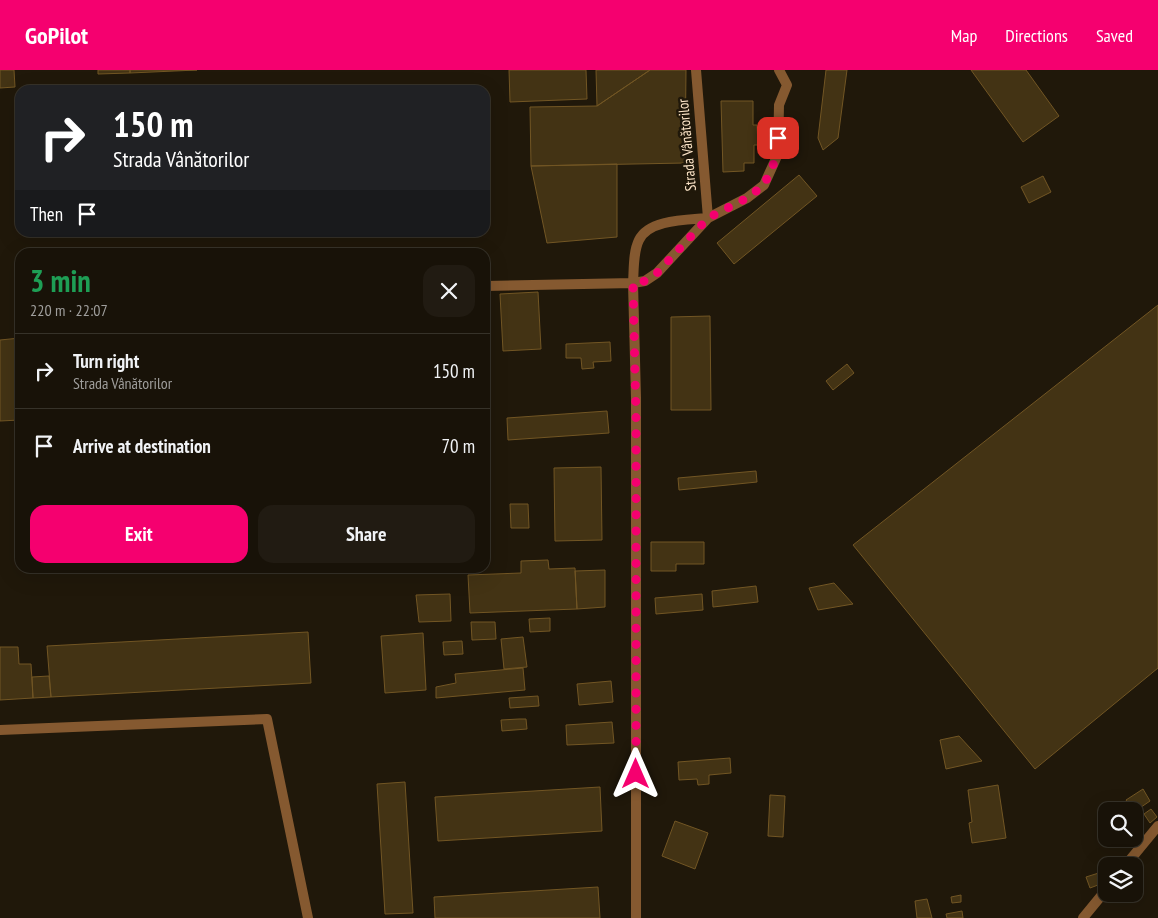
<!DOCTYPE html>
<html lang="en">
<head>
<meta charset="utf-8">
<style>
	body { margin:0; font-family:"PT Sans Narrow",sans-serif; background:#211b12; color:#f1f3f6; height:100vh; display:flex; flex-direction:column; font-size:19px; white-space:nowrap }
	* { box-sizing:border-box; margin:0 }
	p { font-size:16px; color:#9f9e9c }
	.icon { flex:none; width:28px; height:28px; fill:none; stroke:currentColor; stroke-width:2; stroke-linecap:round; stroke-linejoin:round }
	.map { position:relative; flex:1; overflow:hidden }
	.side { position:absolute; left:15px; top:178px; width:475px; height:325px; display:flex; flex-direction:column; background:#181208; border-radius:15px; box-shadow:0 5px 20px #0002,0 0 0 1px #363229 }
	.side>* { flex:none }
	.top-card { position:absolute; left:15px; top:15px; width:475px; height:152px; border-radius:15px; box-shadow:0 5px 20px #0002,0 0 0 1px #363229; background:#202124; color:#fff; overflow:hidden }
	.buttons { position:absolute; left:1098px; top:732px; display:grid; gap:10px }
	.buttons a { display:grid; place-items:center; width:45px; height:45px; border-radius:10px; background:#181208; box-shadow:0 5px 20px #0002,0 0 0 1px #363229; font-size:25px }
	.pin { position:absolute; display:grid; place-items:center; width:42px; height:42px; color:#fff; margin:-21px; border-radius:10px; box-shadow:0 2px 8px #0006 }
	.me { position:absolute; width:55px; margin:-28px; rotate:0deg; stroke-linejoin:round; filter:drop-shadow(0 0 4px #0008) }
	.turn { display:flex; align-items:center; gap:18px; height:105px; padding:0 15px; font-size:22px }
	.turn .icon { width:65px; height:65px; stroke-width:2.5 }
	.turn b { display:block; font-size:35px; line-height:42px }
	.then { display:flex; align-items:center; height:48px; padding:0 15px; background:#0003; gap:10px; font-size:19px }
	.round { display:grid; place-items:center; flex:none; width:52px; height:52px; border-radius:15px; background:#211b12 }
	.summary { display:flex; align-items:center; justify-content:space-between; height:85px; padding:0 15px }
	h1 { font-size:30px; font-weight:600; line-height:38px; color:#1e9e55 }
	.primary-button { display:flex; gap:10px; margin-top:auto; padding:10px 15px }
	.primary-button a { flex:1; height:58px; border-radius:15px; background:#f5006f; color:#fff; font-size:20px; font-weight:600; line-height:58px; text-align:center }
	.primary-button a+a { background:#211b12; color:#f1f3f6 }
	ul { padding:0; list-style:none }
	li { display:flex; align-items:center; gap:15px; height:75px; padding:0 15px; border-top:1px solid #363229 }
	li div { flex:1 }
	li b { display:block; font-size:19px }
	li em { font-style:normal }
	header { display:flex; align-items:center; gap:30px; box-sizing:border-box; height:70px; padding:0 25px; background:#f5006f; color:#fff }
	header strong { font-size:24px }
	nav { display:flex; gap:28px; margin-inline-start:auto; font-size:18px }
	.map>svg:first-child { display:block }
</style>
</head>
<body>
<header>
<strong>GoPilot</strong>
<nav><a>Map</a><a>Directions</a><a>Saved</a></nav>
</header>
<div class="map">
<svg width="1158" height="848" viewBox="0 0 1158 848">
	<rect width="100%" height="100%" fill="#20180a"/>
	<path fill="#433314" stroke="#725624" d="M0,0H14L15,17L0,18Z
		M98,0H130V3L98,4Z
		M130,0H197L130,3Z
		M509,0H586L587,29L510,32Z
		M596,0H650L597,36Z
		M650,0H686L685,93L531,96L530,37L597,36Z
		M826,0H847L838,68L823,80L818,68Z
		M971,0H1026L1059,46L1023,72Z
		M721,31H753V55H757L758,75H754V93H744V101L723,102Z
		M617,94V167L547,173L531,96Z
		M799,105L817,126L734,194L717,173Z
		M1043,106L1051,122L1029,133L1021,117Z
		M449,162H481V163L450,166Z
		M538,222L541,279L503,281L500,224Z
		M1158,235V598L1035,699L853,475Z
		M710,246L711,340H671V247Z
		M20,268V350L0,351V270Z
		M610,272L611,291L593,292L594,298L582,299L581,288H566V274Z
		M847,294L854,303L833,320L826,311Z
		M607,341L609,363L508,370L507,348Z
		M601,397L602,470L555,471L554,398Z
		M756,401L757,412L679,420L678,408Z
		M510,434H528L529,458H511Z
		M651,472H704V494H676V501H651Z
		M548,490L549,499L575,498L577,539L470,543L468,505L521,503V491Z
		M605,500V537L577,539L575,501Z
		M834,513L853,534L818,540L809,518Z
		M756,516L758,532L713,537L712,521Z
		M450,524L451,551L419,552L416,525Z
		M702,524L703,540L656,544L655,528Z
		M550,548V561L530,562L529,549Z
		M471,552H495L496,569L472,570Z
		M308,562L311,613L51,627L47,576Z
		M423,563L426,620L385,623L381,566Z
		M523,567L527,597L504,599L501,569Z
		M462,571L463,584L444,585L443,572Z
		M0,577H18L19,594H31L33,628L0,630Z
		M523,598L525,620L436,628V617L456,613L455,604Z
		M49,606L51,627L33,628L32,607Z
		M611,611L613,632L579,635L577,614Z
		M538,626L539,636L510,638L509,628Z
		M519,649H526L527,659L502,661L501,650Z
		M612,652L614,673L567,675L566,655Z
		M959,666L982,691L946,699L940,670Z
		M730,688L731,703L709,705V714L698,715L697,709L679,710L678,692Z
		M405,712L413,843L385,844L377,714Z
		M998,715L1006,768L972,773L969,753L972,752L968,720Z
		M600,717L602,761L438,771L435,727Z
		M1143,719L1150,731L1134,742L1126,730Z
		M770,725L785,726L783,767L768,766Z
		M1151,739L1157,747L1150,753L1144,744Z
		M675,751L708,763L695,799L662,786Z
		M1112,788L1114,796H1106V800L1103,791Z
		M1105,801L1106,812L1090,818L1086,807Z
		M598,817L600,848H435L434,827Z
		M961,825V832L952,833L951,827Z
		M927,829L932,848H917L915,831Z
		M962,841L963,848H947L946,844Z"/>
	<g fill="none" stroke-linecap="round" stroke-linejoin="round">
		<path stroke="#855930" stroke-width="10" d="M696,0L708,148
			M485,216L633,213C634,199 633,182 639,170C649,149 688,150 708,148
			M636,574V328L633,213L645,211L657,203L708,148L747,128L764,115L778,84L779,35L787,15L779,0
			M0,660L267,649L308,848
			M1125,796L1158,756
			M1083,848L1106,820"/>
		<path stroke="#855930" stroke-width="10" d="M636,574V848"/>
	</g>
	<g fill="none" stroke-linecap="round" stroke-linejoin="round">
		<path stroke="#f5006f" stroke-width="9" stroke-dasharray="0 16.2" d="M636,704V347L633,213L645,211L657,203L708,148L747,128L764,115L778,84V68"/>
	</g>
	<g text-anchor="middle" stroke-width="5" stroke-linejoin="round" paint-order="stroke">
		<g font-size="15" fill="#ffe7ca" stroke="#20180a">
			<text transform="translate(687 75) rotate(-95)" y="5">Strada Vânătorilor</text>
		</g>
	</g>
</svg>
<div class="buttons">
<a><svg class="icon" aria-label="search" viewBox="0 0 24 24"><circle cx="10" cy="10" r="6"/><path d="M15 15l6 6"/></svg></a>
<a><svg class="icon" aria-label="layers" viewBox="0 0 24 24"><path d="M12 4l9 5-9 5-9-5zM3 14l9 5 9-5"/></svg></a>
</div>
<div class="pin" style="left:778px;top:68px;background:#d93025"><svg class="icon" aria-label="arrive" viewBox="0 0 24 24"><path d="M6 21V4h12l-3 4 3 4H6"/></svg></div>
<svg class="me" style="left:636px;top:704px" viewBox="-20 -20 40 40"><path d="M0-17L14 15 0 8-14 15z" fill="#f5006f" stroke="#fff" stroke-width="4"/></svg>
<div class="top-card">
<div class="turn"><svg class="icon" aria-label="right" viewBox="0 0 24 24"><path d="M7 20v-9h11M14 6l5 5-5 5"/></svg><div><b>150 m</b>Strada Vânătorilor</div></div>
<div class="then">Then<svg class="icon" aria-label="arrive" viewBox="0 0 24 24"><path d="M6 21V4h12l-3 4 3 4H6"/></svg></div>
</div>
<section class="side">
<div class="summary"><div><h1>3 min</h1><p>220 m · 22:07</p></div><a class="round"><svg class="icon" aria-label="close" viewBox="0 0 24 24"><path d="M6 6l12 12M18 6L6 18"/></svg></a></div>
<ul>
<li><svg class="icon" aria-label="right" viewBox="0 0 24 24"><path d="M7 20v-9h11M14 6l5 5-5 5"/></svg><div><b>Turn right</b><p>Strada Vânătorilor</p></div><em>150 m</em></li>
<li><svg class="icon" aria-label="arrive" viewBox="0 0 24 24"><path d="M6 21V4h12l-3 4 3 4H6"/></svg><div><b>Arrive at destination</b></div><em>70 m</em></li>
</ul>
<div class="primary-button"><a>Exit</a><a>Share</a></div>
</section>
</div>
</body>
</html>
